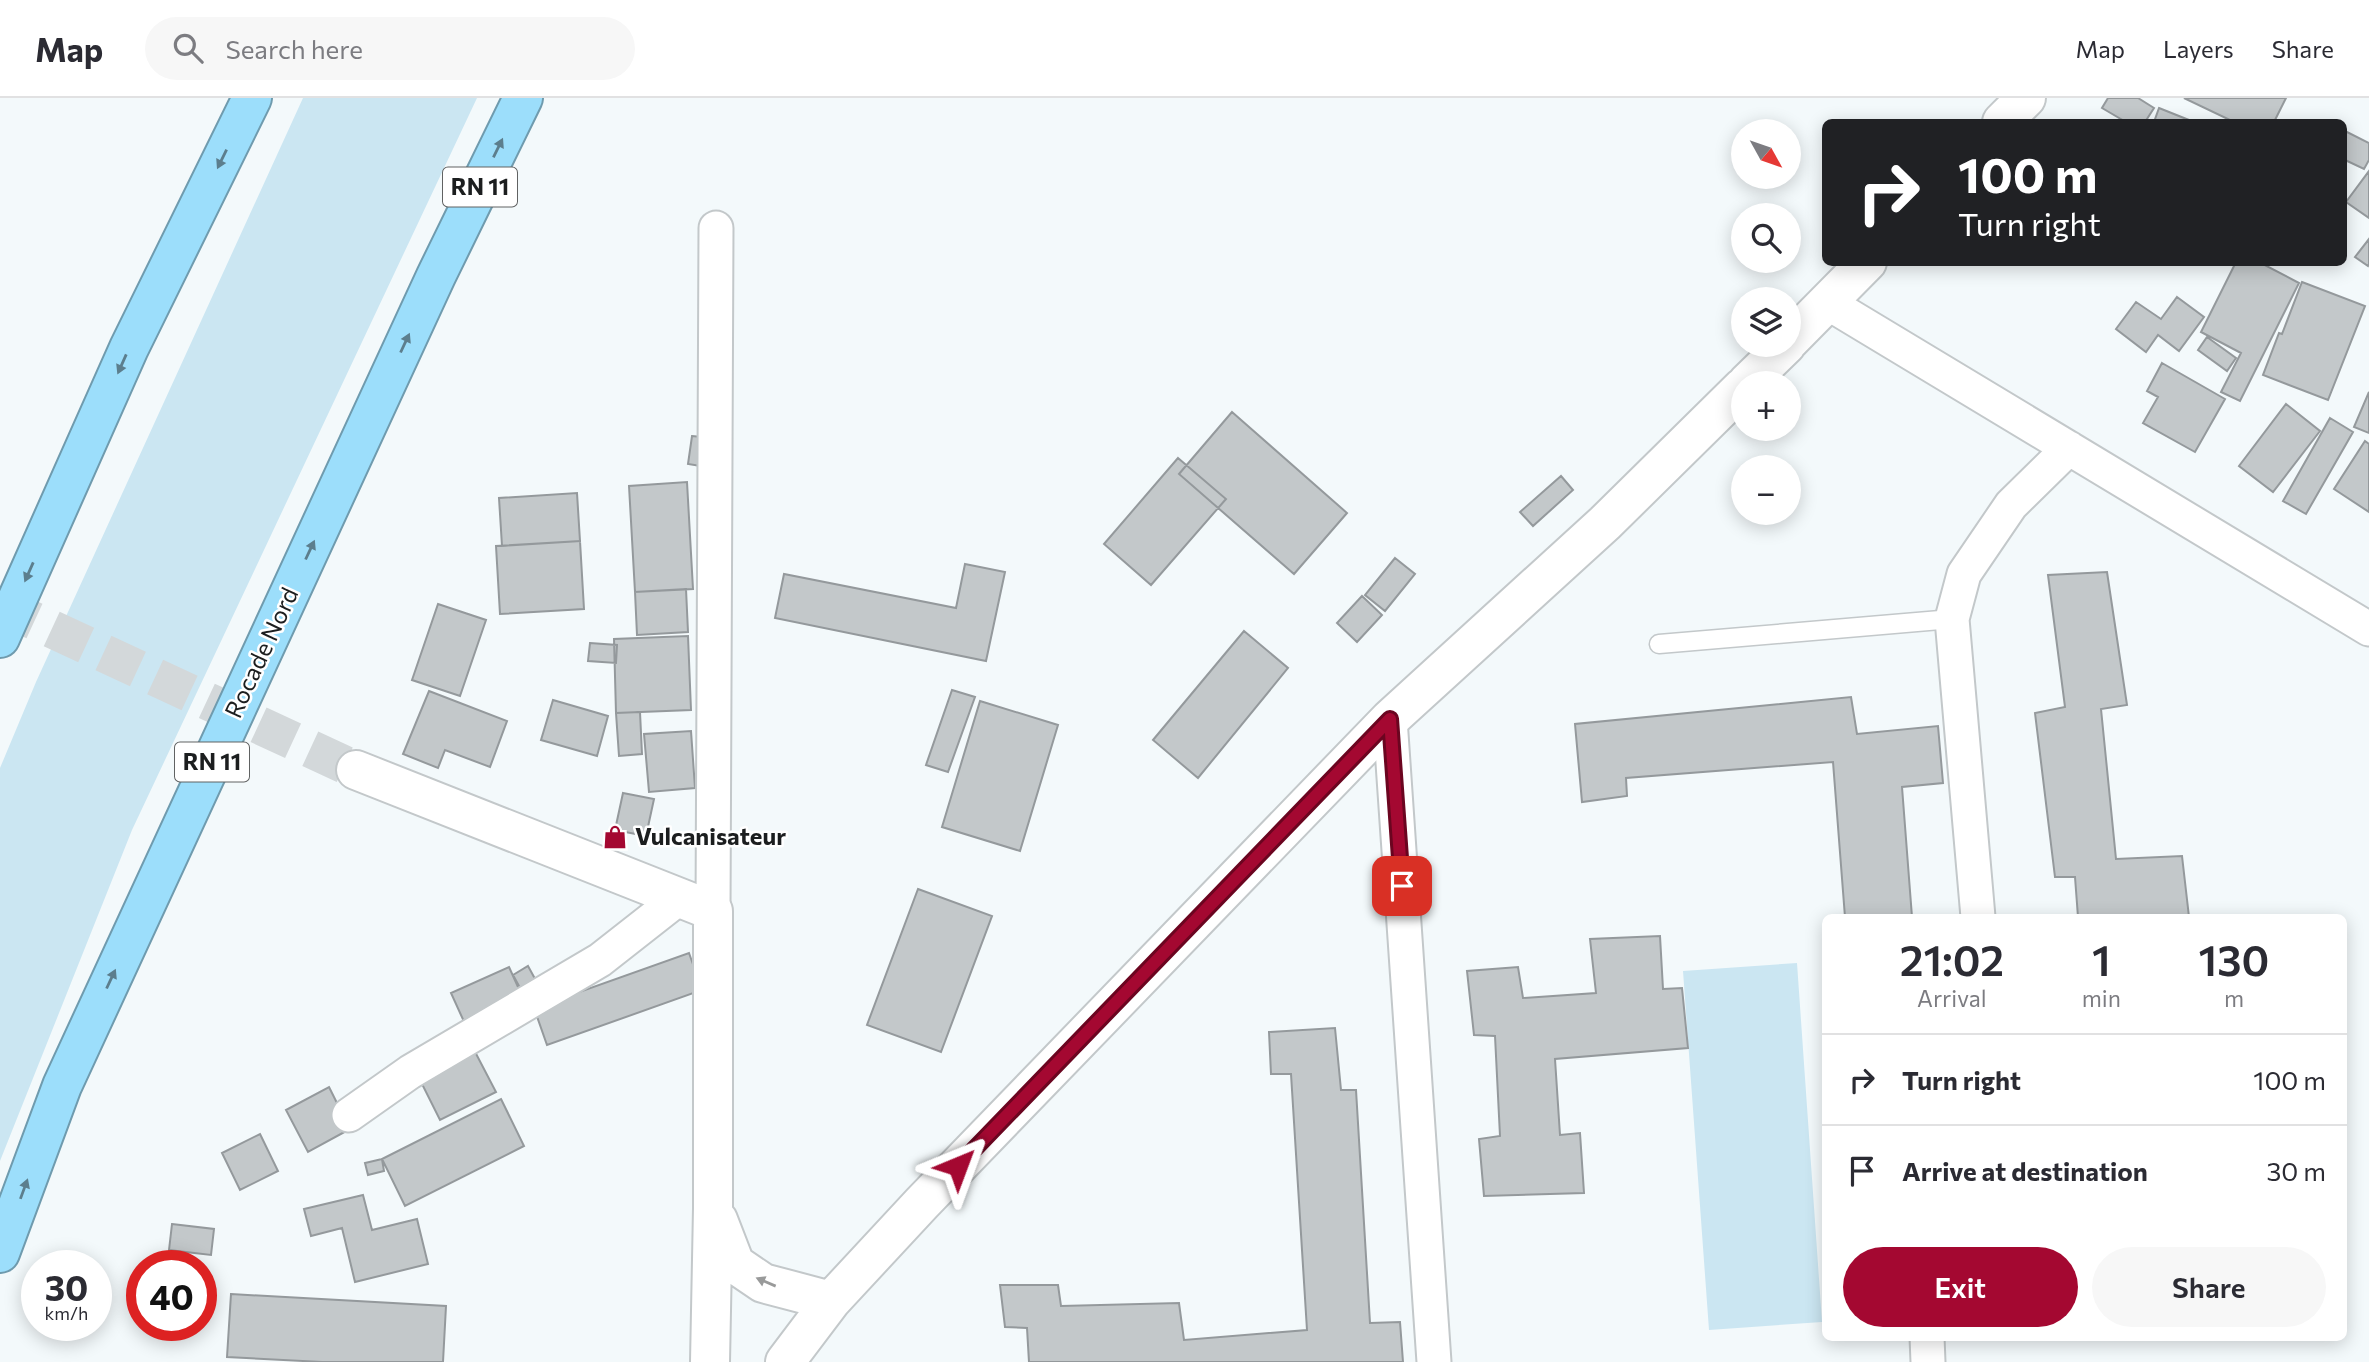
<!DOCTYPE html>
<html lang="en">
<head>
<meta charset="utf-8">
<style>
	body { margin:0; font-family:Commissioner,sans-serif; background:#f7f7f7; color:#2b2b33; height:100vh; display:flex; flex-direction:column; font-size:26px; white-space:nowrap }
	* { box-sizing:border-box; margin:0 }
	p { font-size:23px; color:#7c7c81 }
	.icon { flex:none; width:38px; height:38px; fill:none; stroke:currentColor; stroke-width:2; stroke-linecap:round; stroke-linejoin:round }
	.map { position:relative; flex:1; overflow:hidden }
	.side { position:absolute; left:1822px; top:816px; width:525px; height:427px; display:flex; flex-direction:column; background:#fff; border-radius:10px; box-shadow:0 4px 18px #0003 }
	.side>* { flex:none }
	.hud { position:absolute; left:1822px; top:21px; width:525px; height:147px; border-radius:10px; box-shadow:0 4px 18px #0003; background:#202124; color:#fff; overflow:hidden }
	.needle { width:46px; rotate:130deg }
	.tools { position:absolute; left:1731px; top:21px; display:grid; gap:14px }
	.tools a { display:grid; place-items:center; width:70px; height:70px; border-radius:50%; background:#fff; box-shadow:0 4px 18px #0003; font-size:35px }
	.speed { position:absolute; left:21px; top:1152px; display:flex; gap:14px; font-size:35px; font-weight:700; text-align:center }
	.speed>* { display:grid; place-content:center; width:91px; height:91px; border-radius:50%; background:#fff; box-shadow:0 4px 18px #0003; line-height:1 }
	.speed small { font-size:18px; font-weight:400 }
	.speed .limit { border:10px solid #d22; background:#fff; color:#111 }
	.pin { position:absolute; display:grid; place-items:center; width:60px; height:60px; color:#fff; margin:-30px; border-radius:14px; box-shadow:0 4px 10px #0006 }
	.me { position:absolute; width:77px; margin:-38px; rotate:44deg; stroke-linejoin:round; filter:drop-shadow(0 0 5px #0008) }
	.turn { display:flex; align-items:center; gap:24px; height:147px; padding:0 21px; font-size:32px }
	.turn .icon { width:91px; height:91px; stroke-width:2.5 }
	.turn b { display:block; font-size:49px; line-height:60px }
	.eta { display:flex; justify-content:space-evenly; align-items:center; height:119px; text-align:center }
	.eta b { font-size:42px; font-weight:600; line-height:49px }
	.primary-button { display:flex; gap:14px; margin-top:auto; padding:14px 21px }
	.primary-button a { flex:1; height:80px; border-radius:42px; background:#a40831; color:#fff; font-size:28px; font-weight:600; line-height:80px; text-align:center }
	.primary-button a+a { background:#f7f7f7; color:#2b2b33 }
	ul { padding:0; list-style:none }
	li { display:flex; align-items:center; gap:21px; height:91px; padding:0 21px; border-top:2px solid #e1e1e2 }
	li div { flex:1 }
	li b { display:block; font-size:26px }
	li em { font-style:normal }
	header { display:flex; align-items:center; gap:42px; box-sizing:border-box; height:98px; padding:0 35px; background:#fff; border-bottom:2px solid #e1e1e2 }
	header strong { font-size:33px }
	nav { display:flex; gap:38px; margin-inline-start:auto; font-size:24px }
	.search { width:490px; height:63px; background:#f7f7f7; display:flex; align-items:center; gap:18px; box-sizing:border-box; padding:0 24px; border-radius:38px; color:#7c7c81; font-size:26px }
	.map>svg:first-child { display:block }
</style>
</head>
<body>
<header>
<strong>Map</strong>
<div class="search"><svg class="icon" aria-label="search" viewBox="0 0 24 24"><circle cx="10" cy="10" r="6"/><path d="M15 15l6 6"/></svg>Search here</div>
<nav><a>Map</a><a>Layers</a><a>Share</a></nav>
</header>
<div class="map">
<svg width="2369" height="1264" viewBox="0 0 2369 1264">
	<rect width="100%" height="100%" fill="#f3f9fb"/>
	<path fill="#cbe6f2" d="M303,0H477L132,732L0,1063V670L36,584Z
		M1797,865L1822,1224L1709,1232L1683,873Z"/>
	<path fill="#c3c8ca" stroke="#94999c" stroke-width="2" d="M2108,0H2138L2154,10L2145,24H2126L2102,10Z
		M2184,0H2286L2274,24H2234Z
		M2159,10L2194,24H2154Z
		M2343,32L2369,45V62L2364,71L2343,61Z
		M2369,73V120L2346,104Z
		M2369,141V166L2368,168L2355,159Z
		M2236,164H2259L2299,185L2240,303L2221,294L2241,255L2201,234Z
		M2302,184L2365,208L2328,302L2263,277L2279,235L2282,236Z
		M2177,199L2204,219L2179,253L2158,237L2146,254L2116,231L2136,204L2161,221Z
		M2207,239L2236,260L2227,273L2198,252Z
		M2162,265L2225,301L2195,354L2143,325L2158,299L2147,293Z
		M2369,294V335L2354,329Z
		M2286,306L2320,333L2273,394L2239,368Z
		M1232,314L1347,415L1294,476L1179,376Z
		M2330,320L2353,334L2306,416L2283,403Z
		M692,338L711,340L707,369L688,366Z
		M2365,343L2369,346V414L2334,391Z
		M1178,360L1226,401L1151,487L1104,446Z
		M1561,378L1573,392L1533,428L1520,414Z
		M687,384L693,491L635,494L629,388Z
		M577,395L580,443L502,448L499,400Z
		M580,443L584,511L500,516L496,448Z
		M1395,460L1415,476L1385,513L1365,497Z
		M965,466L1005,474L986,563L775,520L784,476L956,510Z
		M2107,474L2127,607L2101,611L2116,761L2182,758L2189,819H2078L2075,779H2055L2035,615L2065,609L2048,477Z
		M686,491L688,534L637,537L635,494Z
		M1362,498L1382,517L1357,544L1337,525Z
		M438,506L486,522L460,598L412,582Z
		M1244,533L1288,570L1198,680L1153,642Z
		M688,538L691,612L616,615L614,541Z
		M590,545L617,547L616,565L588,563Z
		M952,592L975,599L948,674L926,667Z
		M429,593L507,623L490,669L445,652L438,670L403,656Z
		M1851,599L1857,636L1938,628L1943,685L1902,689L1912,819H1845L1833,664L1626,680L1627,698L1582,704L1575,626Z
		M553,602L608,618L597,658L541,642Z
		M980,603L1058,627L1020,753L942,729Z
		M640,614L642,656L619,658L616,615Z
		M691,633L695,690L649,694L644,636Z
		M623,695L654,701L646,738L615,732Z
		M918,791L992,818L941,954L867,927Z
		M1660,838L1663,891L1682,890L1688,950L1555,961L1560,1037L1580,1035L1584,1095L1484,1098L1479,1041L1500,1038L1495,938L1474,937L1467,873L1518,869L1523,900L1596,895L1590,841Z
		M689,855L702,892L547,947L534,910Z
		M528,868L540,890L525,899L513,877Z
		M509,869L523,900L466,928L451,895Z
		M1335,930L1341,992H1356L1370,1225L1400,1224L1403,1264H1029L1027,1230L1005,1229L1000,1187H1058L1061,1208L1179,1205L1184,1242L1307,1232L1291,976H1271L1269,934Z
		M472,948L496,994L440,1022L417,976Z
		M329,989L350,1031L308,1054L286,1012Z
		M501,1001L524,1048L405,1108L382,1061Z
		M260,1036L278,1073L240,1092L222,1055Z
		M382,1061L384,1073L368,1077L365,1065Z
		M363,1097L372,1132L417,1121L428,1166L355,1184L342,1130L311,1138L304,1111Z
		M172,1126L214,1131L211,1157L169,1152Z
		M231,1196L446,1208L443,1264H322L227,1259Z"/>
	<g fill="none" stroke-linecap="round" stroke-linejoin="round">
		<path stroke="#d3d8da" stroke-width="38" stroke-dasharray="38 19" stroke-linecap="butt" d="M0,507L356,672"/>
		<g stroke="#c3c8ca" stroke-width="21">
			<path id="service" d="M1659,546L1952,521"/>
		</g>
		<g stroke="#c3c8ca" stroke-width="37">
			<path id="minor" d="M1828,205L2369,531
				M1390,621L1434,1264
				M713,813L716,130
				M1978,819L1952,521L1964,476L2011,407L2069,350
				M349,1017L410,974L600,862L679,800
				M1927,1239L1928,1264"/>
		</g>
		<g stroke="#c3c8ca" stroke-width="42">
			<path id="tertiary" d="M2002,24L2026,0
				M1788,244L1867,164
				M1747,285L1786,247
				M356,672L713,813V1110L710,1264
				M718,1122L735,1166L763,1185L831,1203
				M785,1264L831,1203L922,1105L1390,621L1605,425L1743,289"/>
		</g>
		<g stroke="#6f9bae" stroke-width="42">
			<path id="motorway" d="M0,540L129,250L252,0
				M0,1155L62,988L436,178L523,0"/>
		</g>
		<use href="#service" stroke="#fff" stroke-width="18"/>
		<use href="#minor" stroke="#fff" stroke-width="33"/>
		<use href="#tertiary" stroke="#fff" stroke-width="38"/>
		<use href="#motorway" stroke="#9cdefb" stroke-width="38"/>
	</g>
	<defs><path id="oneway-solid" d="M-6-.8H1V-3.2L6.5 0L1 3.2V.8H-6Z" transform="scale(1.75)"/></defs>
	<g fill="#5c7e8d">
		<use href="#oneway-solid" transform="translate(498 50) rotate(-64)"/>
		<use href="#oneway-solid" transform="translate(222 61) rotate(116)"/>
		<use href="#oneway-solid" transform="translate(405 245) rotate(-65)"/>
		<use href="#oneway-solid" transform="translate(122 266) rotate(114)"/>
		<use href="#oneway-solid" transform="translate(310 452) rotate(-65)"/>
		<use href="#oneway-solid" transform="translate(29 474) rotate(114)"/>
		<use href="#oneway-solid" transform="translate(111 881) rotate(-65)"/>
		<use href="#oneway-solid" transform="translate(24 1091) rotate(-70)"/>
	</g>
	<use fill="#999a9a" href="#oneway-solid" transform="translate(766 1184) rotate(-157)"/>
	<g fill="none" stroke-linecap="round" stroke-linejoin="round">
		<g stroke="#6b0520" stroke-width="18">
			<path id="route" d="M958,1068L1390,621L1402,788"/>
		</g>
		<use href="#route" stroke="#a40831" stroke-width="12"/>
	</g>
	<defs>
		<g id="shop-bare" transform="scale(1.89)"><path d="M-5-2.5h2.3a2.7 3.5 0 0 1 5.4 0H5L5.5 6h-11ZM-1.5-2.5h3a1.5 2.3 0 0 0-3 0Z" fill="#a40831" stroke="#fff" stroke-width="2.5" paint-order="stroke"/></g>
	</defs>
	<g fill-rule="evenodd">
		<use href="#shop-bare" x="615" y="739"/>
	</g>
	<g text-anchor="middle" stroke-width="5" stroke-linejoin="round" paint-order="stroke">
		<g fill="#fff" stroke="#606262" stroke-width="2">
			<rect x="443" y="69.5" width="74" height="39" rx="5"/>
			<rect x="175" y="644.5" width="74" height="39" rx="5"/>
		</g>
		<g font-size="23" font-weight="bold" fill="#1c1e1f">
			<text x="480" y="97">RN 11</text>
			<text x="212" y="672">RN 11</text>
		</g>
		<g font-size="24" fill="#1c1e1f" stroke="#fff">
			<text transform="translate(262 555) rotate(-65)" y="8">Rocade Nord</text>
		</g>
		<g font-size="24" font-weight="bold" fill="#1c1e1f" stroke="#fff" text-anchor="start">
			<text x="635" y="747">Vulcanisateur</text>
		</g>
	</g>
</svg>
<div class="tools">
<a><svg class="needle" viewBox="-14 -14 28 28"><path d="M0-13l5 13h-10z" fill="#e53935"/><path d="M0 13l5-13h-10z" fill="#7c7c81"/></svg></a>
<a><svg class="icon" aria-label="search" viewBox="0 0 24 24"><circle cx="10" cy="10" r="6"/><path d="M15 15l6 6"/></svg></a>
<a><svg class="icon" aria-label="layers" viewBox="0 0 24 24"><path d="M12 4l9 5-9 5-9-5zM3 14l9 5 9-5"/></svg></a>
<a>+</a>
<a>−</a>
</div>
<div class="speed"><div>30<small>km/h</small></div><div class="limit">40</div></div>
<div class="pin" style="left:1402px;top:788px;background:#d93025"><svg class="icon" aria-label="arrive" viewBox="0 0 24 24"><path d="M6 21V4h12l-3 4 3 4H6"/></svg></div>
<svg class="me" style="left:958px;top:1068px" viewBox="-20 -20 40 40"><path d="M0-17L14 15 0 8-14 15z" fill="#a40831" stroke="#fff" stroke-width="4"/></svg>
<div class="hud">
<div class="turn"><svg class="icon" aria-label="right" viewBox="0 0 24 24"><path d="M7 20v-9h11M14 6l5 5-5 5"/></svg><div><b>100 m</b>Turn right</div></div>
</div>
<section class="side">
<div class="eta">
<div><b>21:02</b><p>Arrival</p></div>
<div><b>1</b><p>min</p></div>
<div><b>130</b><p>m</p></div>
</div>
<ul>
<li><svg class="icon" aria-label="right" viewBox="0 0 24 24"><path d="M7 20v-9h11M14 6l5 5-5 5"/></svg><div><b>Turn right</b></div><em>100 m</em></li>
<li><svg class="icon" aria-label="arrive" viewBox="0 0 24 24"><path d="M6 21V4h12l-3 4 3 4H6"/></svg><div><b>Arrive at destination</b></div><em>30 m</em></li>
</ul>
<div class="primary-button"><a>Exit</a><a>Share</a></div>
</section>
</div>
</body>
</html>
